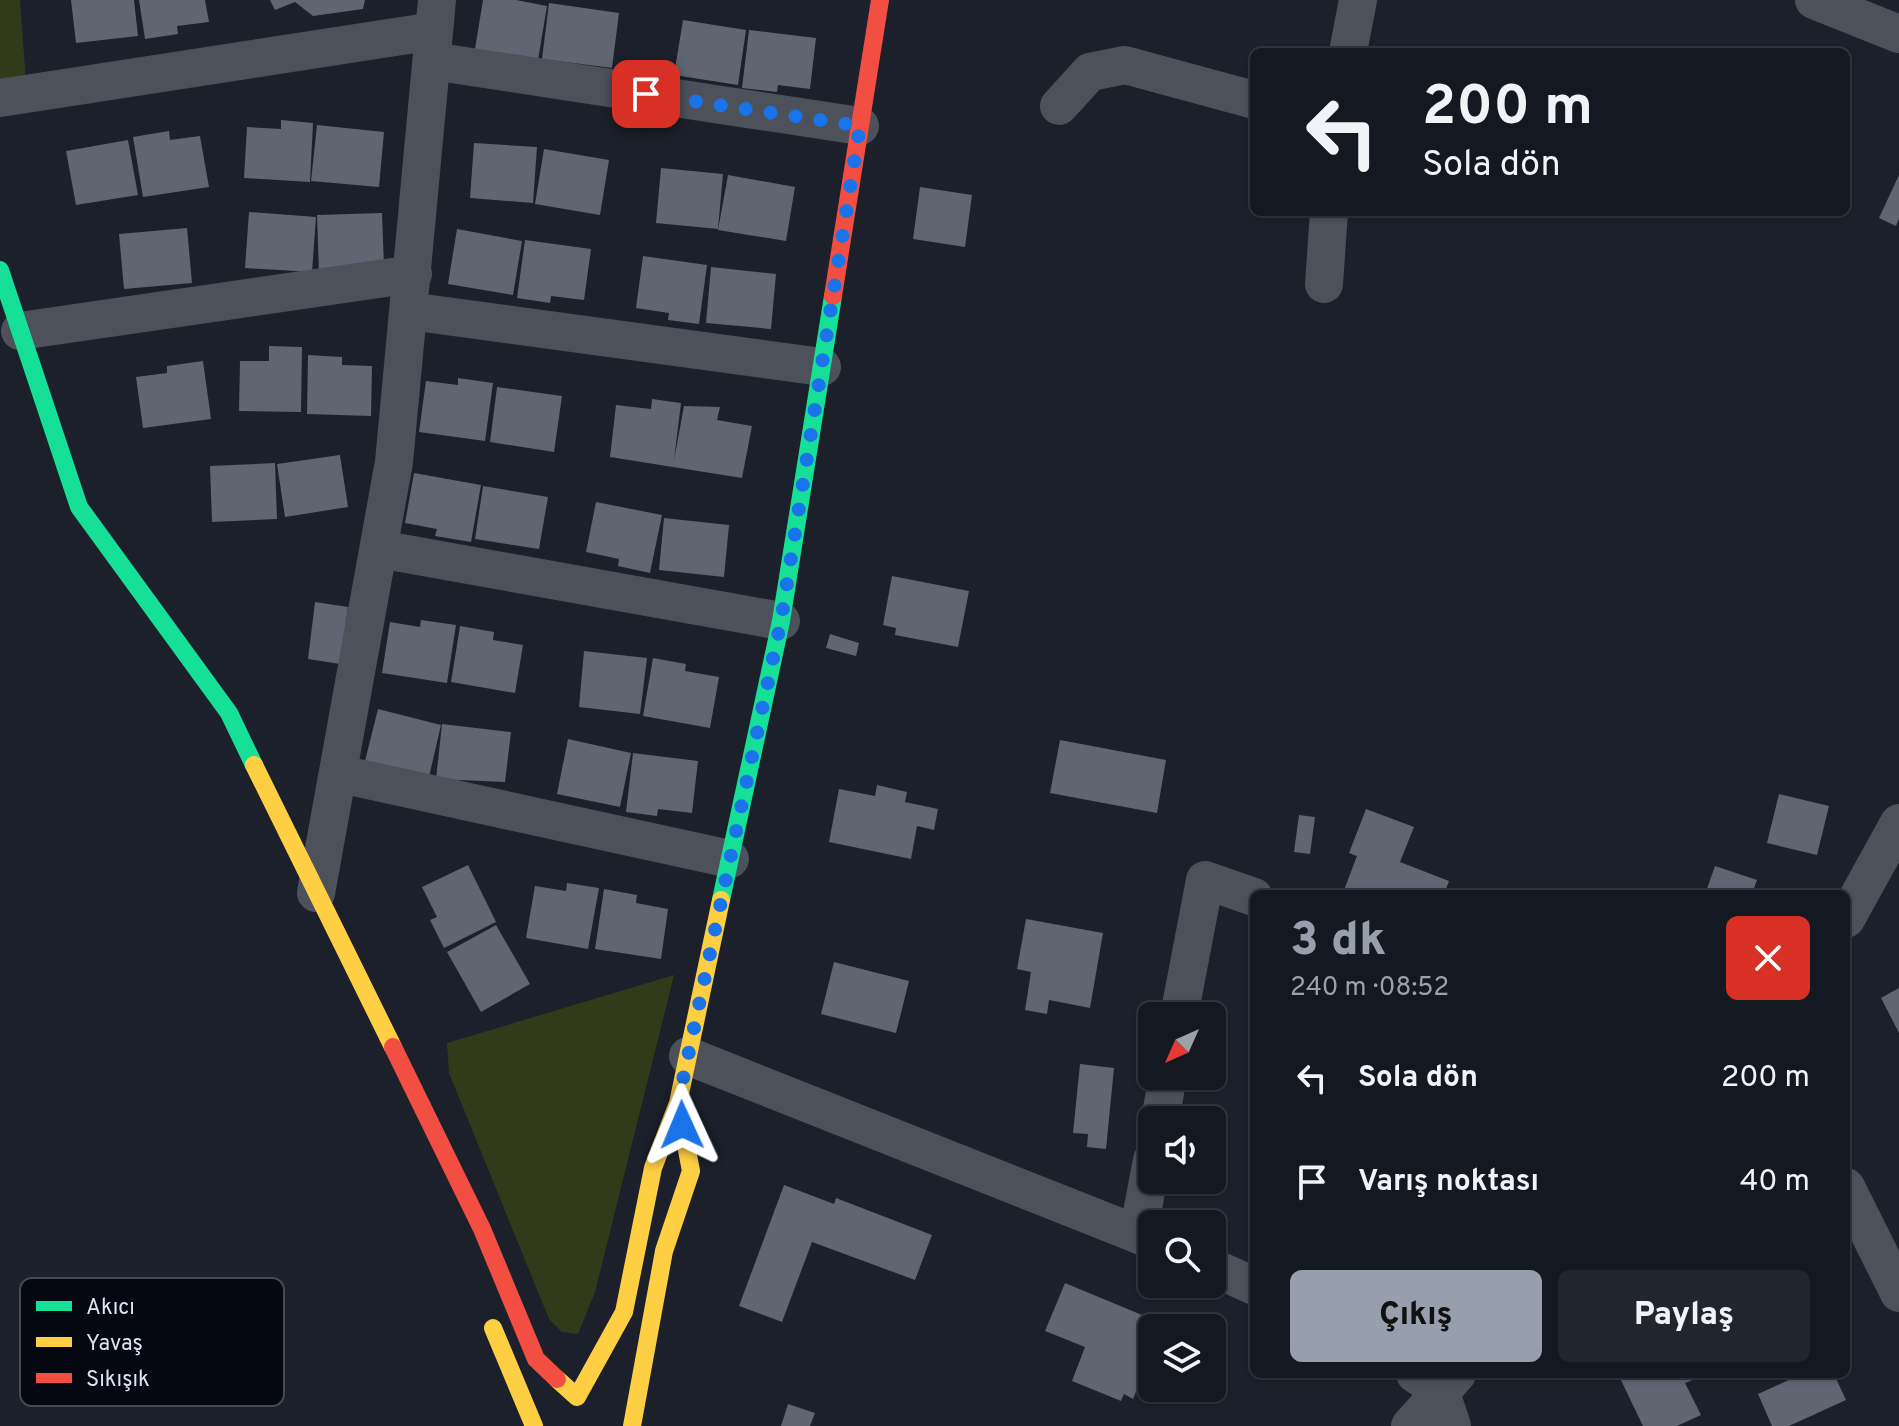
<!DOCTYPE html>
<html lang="tr">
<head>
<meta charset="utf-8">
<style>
	body { margin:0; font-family:Overpass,sans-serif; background:#21252d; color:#f1f3f6; height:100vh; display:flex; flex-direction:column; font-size:30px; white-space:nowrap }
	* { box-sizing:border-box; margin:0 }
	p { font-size:26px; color:#9da0a5 }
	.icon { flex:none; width:44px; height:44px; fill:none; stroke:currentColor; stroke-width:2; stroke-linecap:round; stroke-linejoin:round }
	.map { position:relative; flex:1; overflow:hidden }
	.side { position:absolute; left:1250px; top:890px; width:600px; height:488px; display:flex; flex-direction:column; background:#141820; border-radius:12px; box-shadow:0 2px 6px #0004,0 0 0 2px #33373e }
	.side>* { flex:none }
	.top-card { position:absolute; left:1250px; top:48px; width:600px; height:168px; border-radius:12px; box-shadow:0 2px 6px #0004,0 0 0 2px #33373e; background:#141820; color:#f1f3f6; overflow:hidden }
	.needle { width:52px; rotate:225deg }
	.controls { position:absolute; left:1138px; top:1002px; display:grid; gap:16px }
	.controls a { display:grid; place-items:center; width:88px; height:88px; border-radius:12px; background:#141820; box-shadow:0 2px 6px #0004,0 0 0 2px #33373e; font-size:40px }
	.pin { position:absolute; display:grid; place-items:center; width:68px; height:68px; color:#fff; margin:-34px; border-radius:16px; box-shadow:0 4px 12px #0006 }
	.me { position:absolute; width:88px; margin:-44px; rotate:359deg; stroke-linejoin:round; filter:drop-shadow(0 0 6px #0008) }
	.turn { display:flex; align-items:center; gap:28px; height:168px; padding:0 40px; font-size:36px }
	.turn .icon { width:104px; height:104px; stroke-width:2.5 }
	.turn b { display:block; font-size:56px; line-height:68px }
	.round { display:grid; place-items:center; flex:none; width:84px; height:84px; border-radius:12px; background:#21252d }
	.headline { display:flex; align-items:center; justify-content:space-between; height:136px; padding:0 40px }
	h1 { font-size:48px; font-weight:800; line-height:60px; color:#989fac }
	.cta { display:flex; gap:16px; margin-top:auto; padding:16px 40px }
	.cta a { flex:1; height:92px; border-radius:12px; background:#989fac; color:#111; font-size:32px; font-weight:800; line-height:92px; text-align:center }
	.cta a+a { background:#21252d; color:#f1f3f6 }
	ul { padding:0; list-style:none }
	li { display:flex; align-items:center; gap:24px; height:104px; padding:0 40px }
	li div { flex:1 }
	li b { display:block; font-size:30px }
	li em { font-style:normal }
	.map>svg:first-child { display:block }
</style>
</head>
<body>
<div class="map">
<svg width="1899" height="1426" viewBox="0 0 1899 1426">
	<rect width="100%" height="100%" fill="#1b202b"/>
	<path fill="#313b1a" d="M0,0H20L26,82L0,84Z
		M674,975L595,1292L578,1334L562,1332L549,1319L449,1073L447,1043Z"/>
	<path fill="#5f6571" d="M71,0H134L138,36L76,43Z
		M139,0H205L209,22L177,26L178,34L145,39Z
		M270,0H365L363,9L313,16L295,2L275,10Z
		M483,0H516L547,6L538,60L475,49Z
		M549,3L619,13L612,68L542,59Z
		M683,20L746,30L738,85L674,75Z
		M749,30L816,38L810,89L778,85L777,92L742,88Z
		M281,120L313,123L310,182L244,178L247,127L281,129Z
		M317,125L384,132L379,187L311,181Z
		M169,131L170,140L200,136L209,187L143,197L133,137Z
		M128,140L138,195L76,205L66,151Z
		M474,143L537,147L533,203L470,198Z
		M544,149L609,160L600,215L535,204Z
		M661,168L723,174L718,229L656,223Z
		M728,175L795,187L786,241L718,230Z
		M1899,175V219L1896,226L1879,218Z
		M920,187L972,195L965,247L913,239Z
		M249,212L316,217L312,272L245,268Z
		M382,213L384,266L319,274L317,215Z
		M187,228L192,283L124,289L119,234Z
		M457,229L522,241L513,295L448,284Z
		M525,240L591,249L584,300L551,296L550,303L517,298Z
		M643,256L707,265L699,324L668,320L669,313L636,308Z
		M711,267L776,274L771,329L706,323Z
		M269,346L302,347L301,412L239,411L240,361H269Z
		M308,355L342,357V365L372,366L371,416L307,414Z
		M203,361L211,419L143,428L136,377L167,373V366Z
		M458,378L493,383L485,441L419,432L426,381L458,385Z
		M497,387L562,396L554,452L490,442Z
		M652,399L681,403L674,460L684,406L720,407L717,420L752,426L742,478L610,457L616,405L651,409Z
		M340,455L348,507L285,517L277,464Z
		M275,463L277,519L212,522L210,466Z
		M414,473L481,485L471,542L435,536L437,529L405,523Z
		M483,486L548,497L539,549L475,539Z
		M596,502L662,515L650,573L618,566L619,559L586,552Z
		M664,518L729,525L724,577L659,570Z
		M892,576L969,591L958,647L895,635L896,628L883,625Z
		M315,602L348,607L340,664L308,659Z
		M421,620L456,625L447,683L382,673L390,622L420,627Z
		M460,626L494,632L493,640L523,645L515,693L451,682Z
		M830,634L859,643L856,656L826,648Z
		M584,651L647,658L640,714L579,707Z
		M653,658L686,664L685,671L719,677L710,728L643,716Z
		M378,709L441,725L429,777L365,761Z
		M442,724L511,732L505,782L436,779Z
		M568,739L631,753L620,807L557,794Z
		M1060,740L1166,760L1157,813L1050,793Z
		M633,753L698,761L692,813L658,809L657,816L626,812Z
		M877,785L907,792L905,802L938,809L934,830L917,826L911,859L829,842L839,789L875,796Z
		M1779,794L1829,806L1817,855L1767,843Z
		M1366,809L1414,827L1400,862L1449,881L1444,894H1355L1344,890L1357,856L1349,853Z
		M1299,815L1315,817L1310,854L1294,852Z
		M468,865L496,922L444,948L430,920L437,917L422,887Z
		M1715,866L1757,880L1752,894H1705Z
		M567,883L599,888L588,949L526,938L535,886L566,891Z
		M604,889L637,895L636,903L668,909L661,959L595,949Z
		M1026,919L1103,933L1090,1008L1049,1000L1047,1014L1025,1010L1031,972L1017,969Z
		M496,925L530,984L481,1012L447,952Z
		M834,962L909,981L896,1033L821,1014Z
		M1899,988V1033L1881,998Z
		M1080,1064L1114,1068L1106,1149L1087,1147L1088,1134L1073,1133Z
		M784,1185L834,1204L836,1198L932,1235L915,1280L812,1242L782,1322L739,1306Z
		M1065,1283L1154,1320L1152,1353L1133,1399L1124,1394L1121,1401L1072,1381L1085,1347L1045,1331Z
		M1618,1374H1692L1695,1379L1685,1383L1701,1415L1677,1426H1643Z
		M1802,1374H1834L1846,1400L1789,1426H1772L1758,1394Z
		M788,1404L815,1413L810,1426H781Z"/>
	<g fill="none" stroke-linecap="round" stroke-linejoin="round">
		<path stroke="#4d515a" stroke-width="38" d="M1814,0L1899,34
			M1348,52L1358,0
			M432,61L860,126
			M0,98L434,31
			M1059,106L1090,72L1125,65L1254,100
			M1324,284L1329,212
			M409,311L822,367
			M20,331L413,274
			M379,549L781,621
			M340,774L730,859
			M316,893L394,462L437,0
			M1846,919L1899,823
			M1179,1016L1205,880L1254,897
			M688,1056L1152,1240
			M1160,1120L1168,1076
			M1846,1187L1899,1293
			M1138,1234L1152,1160
			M1212,1267L1254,1286
			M1415,1374L1440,1390L1452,1426
			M1410,1426L1457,1374"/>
		<path stroke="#16e098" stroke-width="18" d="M0,270L79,507L229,713L254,765
			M721,900L781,621L833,296"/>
		<path stroke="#ffcf43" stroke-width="18" d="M254,765L393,1047
			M493,1328L534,1426
			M557,1379L577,1397L624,1312L653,1168L678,1103L721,900
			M632,1426L664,1251L691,1171L678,1103"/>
		<path stroke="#f24e42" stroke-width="18" d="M833,296L880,0
			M393,1047L482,1229L536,1359L557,1379"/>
	</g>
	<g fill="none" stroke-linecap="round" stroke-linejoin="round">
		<path stroke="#1a73e8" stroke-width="14" stroke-dasharray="0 25.2" d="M646,94L860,126L781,621L678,1103L682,1125"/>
	</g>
	<rect x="20" y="1278" width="264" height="128" rx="12" fill="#050811" stroke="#464a54" stroke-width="2"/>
	<rect x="36" y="1301" width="36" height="10" fill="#16e098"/>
	<rect x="36" y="1337" width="36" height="10" fill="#ffcf43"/>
	<rect x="36" y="1373" width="36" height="10" fill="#f24e42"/>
	<g font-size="22" fill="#dce4f2">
		<text x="86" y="1314">Akıcı</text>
		<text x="86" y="1350">Yavaş</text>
		<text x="86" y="1386">Sıkışık</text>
	</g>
</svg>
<div class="controls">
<a><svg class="needle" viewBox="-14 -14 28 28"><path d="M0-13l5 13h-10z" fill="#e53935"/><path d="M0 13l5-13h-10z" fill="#9da0a5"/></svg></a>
<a><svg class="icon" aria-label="sound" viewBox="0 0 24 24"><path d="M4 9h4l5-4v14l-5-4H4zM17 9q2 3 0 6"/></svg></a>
<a><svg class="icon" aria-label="search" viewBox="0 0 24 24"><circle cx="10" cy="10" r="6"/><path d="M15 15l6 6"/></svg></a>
<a><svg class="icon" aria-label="layers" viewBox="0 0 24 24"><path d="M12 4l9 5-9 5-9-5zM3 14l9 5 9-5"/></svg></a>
</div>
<div class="pin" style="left:646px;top:94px;background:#d93025"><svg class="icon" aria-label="arrive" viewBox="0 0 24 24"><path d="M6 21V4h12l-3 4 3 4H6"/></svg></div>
<svg class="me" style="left:682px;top:1125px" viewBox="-20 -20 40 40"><path d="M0-17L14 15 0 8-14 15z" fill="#1a73e8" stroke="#fff" stroke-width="4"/></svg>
<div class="top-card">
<div class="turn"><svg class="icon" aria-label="left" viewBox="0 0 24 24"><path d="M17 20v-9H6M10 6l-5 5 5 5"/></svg><div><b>200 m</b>Sola dön</div></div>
</div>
<section class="side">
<div class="headline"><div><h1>3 dk</h1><p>240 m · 08:52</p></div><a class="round" style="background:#d93025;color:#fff"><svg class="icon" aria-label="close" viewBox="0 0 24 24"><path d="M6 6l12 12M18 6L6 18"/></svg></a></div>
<ul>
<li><svg class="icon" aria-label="left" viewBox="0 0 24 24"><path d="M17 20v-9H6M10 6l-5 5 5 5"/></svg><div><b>Sola dön</b></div><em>200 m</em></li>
<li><svg class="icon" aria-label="arrive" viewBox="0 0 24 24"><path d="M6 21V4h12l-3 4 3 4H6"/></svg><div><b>Varış noktası</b></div><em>40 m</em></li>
</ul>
<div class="cta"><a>Çıkış</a><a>Paylaş</a></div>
</section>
</div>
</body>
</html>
